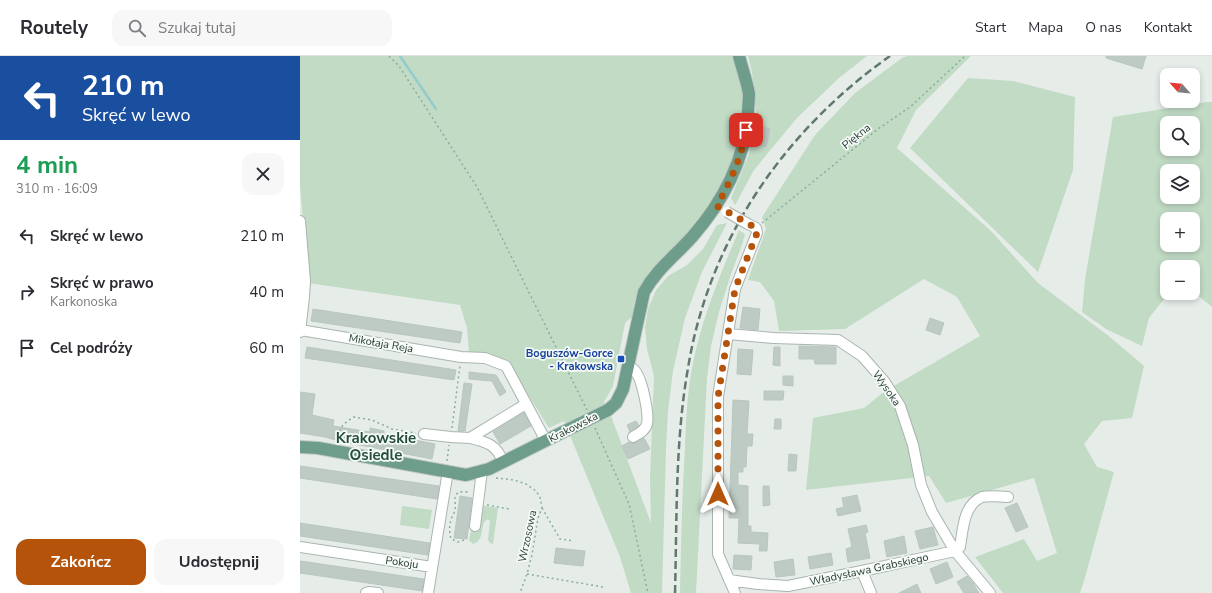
<!DOCTYPE html>
<html lang="pl">
<head>
<meta charset="utf-8">
<style>
	body { margin:0; font-family:"Nunito Sans",sans-serif; background:#f7f7f7; color:#2b2b33; height:100vh; display:flex; flex-direction:column; font-size:15px; white-space:nowrap }
	* { box-sizing:border-box; margin:0 }
	p { font-size:13px; color:#7c7c81 }
	.icon { flex:none; width:22px; height:22px; fill:none; stroke:currentColor; stroke-width:2; stroke-linecap:round; stroke-linejoin:round }
	.map { position:relative; flex:1; overflow:hidden }
	.details { display:flex; flex-direction:column; background:#fff; width:300px }
	.details>* { flex:none }
	.hud { background:#1a4fa0; color:#fff; overflow:hidden }
	.needle { width:26px; rotate:297deg }
	.controls { position:absolute; left:860px; top:12px; display:grid; gap:8px }
	.controls a { display:grid; place-items:center; width:40px; height:40px; border-radius:8px; background:#fff; box-shadow:0 2px 6px #0003; font-size:20px }
	.pin { position:absolute; display:grid; place-items:center; width:34px; height:34px; color:#fff; margin:-17px; border-radius:8px; box-shadow:0 2px 6px #0006 }
	.me { position:absolute; width:44px; margin:-22px; rotate:0deg; stroke-linejoin:round; filter:drop-shadow(0 0 3px #0008) }
	.turn { display:flex; align-items:center; gap:14px; height:84px; padding:0 16px; font-size:18px }
	.turn .icon { width:52px; height:52px; stroke-width:2.5 }
	.turn b { display:block; font-size:28px; line-height:34px }
	.round { display:grid; place-items:center; flex:none; width:42px; height:42px; border-radius:12px; background:#f7f7f7 }
	.head { display:flex; align-items:center; justify-content:space-between; height:68px; padding:0 16px }
	h1 { font-size:24px; font-weight:700; line-height:30px; color:#1e9e55 }
	.button { display:flex; gap:8px; margin-top:auto; padding:8px 16px }
	.button a { flex:1; height:46px; border-radius:12px; background:#b45309; color:#fff; font-size:16px; font-weight:700; line-height:46px; text-align:center }
	.button a+a { background:#f7f7f7; color:#2b2b33 }
	ul { padding:0; list-style:none }
	li { display:flex; align-items:center; gap:12px; height:56px; padding:0 16px }
	li div { flex:1 }
	li b { display:block; font-size:15px }
	li em { font-style:normal }
	header { display:flex; align-items:center; gap:24px; box-sizing:border-box; height:56px; padding:0 20px; background:#fff; border-bottom:1px solid #e1e1e2 }
	header strong { font-size:19px }
	nav { display:flex; gap:22px; margin-inline-start:auto; font-size:14px }
	.search { width:280px; height:36px; background:#f7f7f7; display:flex; align-items:center; gap:10px; box-sizing:border-box; padding:0 14px; border-radius:12px; color:#7c7c81; font-size:15px }
	main { display:flex; flex:1; min-height:0 }
	.map>svg:first-child { display:block }
</style>
</head>
<body>
<header>
<strong>Routely</strong>
<div class="search"><svg class="icon" aria-label="search" viewBox="0 0 24 24"><circle cx="10" cy="10" r="6"/><path d="M15 15l6 6"/></svg>Szukaj tutaj</div>
<nav><a>Start</a><a>Mapa</a><a>O nas</a><a>Kontakt</a></nav>
</header>
<main>
<section class="details">
<div class="hud">
<div class="turn"><svg class="icon" aria-label="left" viewBox="0 0 24 24"><path d="M17 20v-9H6M10 6l-5 5 5 5"/></svg><div><b>210 m</b>Skręć w lewo</div></div>
</div>
<div class="head"><div><h1>4 min</h1><p>310 m · 16:09</p></div><a class="round"><svg class="icon" aria-label="close" viewBox="0 0 24 24"><path d="M6 6l12 12M18 6L6 18"/></svg></a></div>
<ul>
<li><svg class="icon" aria-label="left" viewBox="0 0 24 24"><path d="M17 20v-9H6M10 6l-5 5 5 5"/></svg><div><b>Skręć w lewo</b></div><em>210 m</em></li>
<li><svg class="icon" aria-label="right" viewBox="0 0 24 24"><path d="M7 20v-9h11M14 6l5 5-5 5"/></svg><div><b>Skręć w prawo</b><p>Karkonoska</p></div><em>40 m</em></li>
<li><svg class="icon" aria-label="arrive" viewBox="0 0 24 24"><path d="M6 21V4h12l-3 4 3 4H6"/></svg><div><b>Cel podróży</b></div><em>60 m</em></li>
</ul>
<div class="button"><a>Zakończ</a><a>Udostępnij</a></div>
</section>
<div class="map">
<svg width="912" height="537" viewBox="0 0 912 537">
	<rect width="100%" height="100%" fill="#e6ede9"/>
	<path fill="#c1dbc5" fill-rule="evenodd" d="M0,0H434L444,39L442,61L438,85L427,118L403,164L342,227L334,247L332,261L325,267L313,330L304,346L311,360L351,467L350,422L354,320L347,293L345,272L348,253L356,234L368,220L387,209L403,193L417,169L427,167L402,216L385,262L373,315L368,355L366,393L362,537H331L320,501L264,365L249,372L208,307L185,298L169,296L167,272L160,249L8,227L0,129Z
		M448,0H567L539,22L497,62L454,114L435,149L431,142L449,98L456,57L452,16Z
		M607,0H671L616,54L597,92L691,175L738,227L810,281L844,310L832,362L802,365L784,388L797,411L814,416L784,525L780,537H703L675,501L724,483L737,505L757,497L734,422L646,447L629,420L506,434L513,362L564,352L585,335L680,280L657,241L624,223L545,273L479,275L474,245L460,226L448,224L466,173L462,161L515,79L555,37L602,2Z
		M668,22L713,25L775,41L773,114L738,216L610,92Z
		M907,46H912V251L896,238H868L849,262L842,290L806,273L782,256L785,223L813,61ZM867,67H893V93H867ZM867,115H893V141H867ZM867,163H893V189H867ZM867,211H893V237H867Z
		M439,174L445,178L442,189L431,218L419,256L411,290L407,322L396,537H380C381,488 382,439 385,391C386,365 387,338 392,312C401,264 420,219 439,174Z
		M102,450L132,454L129,473L100,469Z
		M183,450H185L198,452L193,488L190,487L188,484L190,465L188,463L184,466C181,475 183,485 173,488L169,484L171,475L174,474Z"/>
	<g fill="none" stroke-linecap="round" stroke-linejoin="round">
		<path stroke="#94cbcb" stroke-width="2.5" d="M100,0L136,53"/>
	</g>
	<path fill="#becac4" stroke="#b9c6bf" d="M806,0H846L842,13L806,2Z
		M459,70L470,73L466,91L454,88Z
		M443,251L460,253L458,274L440,272Z
		M13,253L162,276L160,287L11,265Z
		M630,262L644,267L640,279L626,274Z
		M499,290L536,291V308H515L514,303H499Z
		M7,291L156,314L154,324L5,302Z
		M474,291H480V310L473,309Z
		M438,293L453,294L451,319L437,318Z
		M169,316L196,319L206,336L200,340L192,325L169,323Z
		M483,320H493V330L483,329Z
		M164,327L172,328L165,375H158Z
		M464,335H484L483,344H464Z
		M0,336L15,338L12,359L34,364L33,370L70,376V372L84,375V378L135,388L132,403L39,385L25,381L0,377Z
		M433,344L449,345L447,378H453L452,390H447L446,411H443V416H438V429L448,430V470H451V476L468,477L467,495H459L460,488L438,487L439,462H429Z
		M224,357L231,370L200,388L193,376Z
		M475,363H481V373H474Z
		M336,365L339,370L330,376L327,369Z
		M344,382L350,393L328,403L322,390L329,386L333,387H336Z
		M489,398L497,399L496,415H488Z
		M0,410L139,430L137,443L0,422Z
		M463,430H469L470,449L463,450Z
		M557,439L561,455L538,460L536,453L544,451L542,442Z
		M160,440L172,442L167,483L154,482Z
		M717,447L728,471L716,476L705,452Z
		M0,467L130,487L128,499L0,480Z
		M566,469L568,476L565,477L570,502L548,506L546,493L552,491L548,473Z
		M633,471L638,489L620,493L615,475Z
		M604,480L607,497L587,501L584,485Z
		M256,492L285,495L283,510L254,507Z
		M531,497L533,509L510,513L508,501Z
		M434,499L452,500L451,514L433,513Z
		M493,503L495,519L476,521L474,506Z
		M0,505L124,523L122,535L0,517Z
		M647,506L653,521L636,528L630,513Z
		M667,520L673,527L679,537H664L657,526Z
		M617,528L621,537H599Z"/>
	<g fill="none" stroke-linecap="round" stroke-linejoin="round">
		<g stroke="#a9b5af" stroke-width="12">
			<path id="minor" d="M0,165L5,225L4,241L0,276
				M0,274L161,301L185,302L206,310L246,385
				M428,278L474,282L538,284L562,300L584,325L600,350L613,389L621,429L632,456L655,495L690,537
				M327,311C328,311 333,313 333,313C342,319 349,358 347,368C345,375 338,378 333,381
				M124,378L151,381L170,382L226,348
				M170,382C187,386 197,389 203,406
				M175,470L182,415
				M0,491L132,511
				M562,515L571,537
				M429,524L458,528L488,530L562,515L655,495L660,491C663,474 663,449 682,441C690,439 700,441 708,441
				M66,537L69,536L78,537
				M128,537L148,415
				M435,537L418,498V341L435,233L457,177L456,172L448,168"/>
		</g>
		<g stroke="#c2c9c6" stroke-width="14">
			<path id="major" d="M308,354L316,347L323,333L344,236C356,214 375,200 392,181C422,147 446,103 448,56C448,51 449,44 449,38C447,26 442,12 439,0
				M0,391L18,392L166,419L189,413L253,381"/>
		</g>
		<path stroke="#8aad9d" stroke-width="1.5" stroke-dasharray="2 3" stroke-linecap="butt" d="M89,0L99,10L177,131L287,354
			M462,167L578,73L610,51L665,0
			M152,372L160,310
			M295,372L329,448L348,537
			M37,385C40,371 42,368 54,361L72,364L92,373L116,377
			M147,405L149,389
			M196,422L214,424L226,428L236,435L240,441L242,452L238,462L232,499L227,518L220,537
			M187,449L209,453
			M242,452L260,483L274,485
			M164,484L158,486L151,483C149,475 149,469 152,461C153,459 154,457 155,455C157,445 149,434 168,436
			M227,518L303,531"/>
		<use href="#minor" stroke="#fff" stroke-width="10"/>
		<use href="#major" stroke="#6f9d8b" stroke-width="12"/>
		<path stroke="#61786f" stroke-width="2.5" stroke-dasharray="8 4" stroke-linecap="butt" d="M375,537C377,462 375,386 388,312C409,183 485,74 590,0"/>
		<g stroke="#a9b5af" stroke-width="12" stroke-linecap="butt">
			<path id="minor-bridge" d="M427,156L448,168"/>
		</g>
		<g stroke="#c2c9c6" stroke-width="14" stroke-linecap="butt">
			<path id="major-bridge" d="M253,381L308,354"/>
		</g>
		<use href="#minor-bridge" stroke="#fff" stroke-width="10"/>
		<use href="#major-bridge" stroke="#6f9d8b" stroke-width="12"/>
	</g>
	<g fill="none" stroke-linecap="round" stroke-linejoin="round">
		<path stroke="#b45309" stroke-width="7" stroke-dasharray="0 12.6" d="M418,438V341L435,233L457,177L456,172L417,150C430,126 442,101 446,74"/>
	</g>
	<rect fill="#1a4fb4" stroke="#f6faf7" stroke-width="1.5" x="317" y="299" width="8" height="8" rx="2"/>
	<g text-anchor="middle" stroke-width="3.5" stroke-linejoin="round" paint-order="stroke">
		<g font-size="11" fill="#263d34" stroke="#f6faf7">
			<text transform="translate(556 80) rotate(-39)" y="4">Piękna</text>
			<text transform="translate(81 287) rotate(10)" y="4">Mikołaja Reja</text>
			<text transform="translate(587 332) rotate(55)" y="4">Wysoka</text>
			<text transform="translate(273 371) rotate(-27)" y="4">Krakowska</text>
			<text transform="translate(227 480) rotate(-78)" y="4">Wrzosowa</text>
			<text transform="translate(102 506) rotate(8)" y="4">Pokoju</text>
			<text transform="translate(569 513) rotate(-12)" y="4">Władysława Grabskiego</text>
		</g>
		<g font-size="11" font-weight="bold" fill="#164399" stroke="#f6faf7" text-anchor="end">
			<text x="313" y="301">Boguszów-Gorce<tspan x="313" dy="13">- Krakowska</tspan></text>
		</g>
		<g font-size="15" font-weight="bold" fill="#244d3e" stroke="#f6faf7">
			<text x="76" y="387">Krakowskie<tspan x="76" dy="17">Osiedle</tspan></text>
		</g>
	</g>
</svg>
<div class="controls">
<a><svg class="needle" viewBox="-14 -14 28 28"><path d="M0-13l5 13h-10z" fill="#e53935"/><path d="M0 13l5-13h-10z" fill="#7c7c81"/></svg></a>
<a><svg class="icon" aria-label="search" viewBox="0 0 24 24"><circle cx="10" cy="10" r="6"/><path d="M15 15l6 6"/></svg></a>
<a><svg class="icon" aria-label="layers" viewBox="0 0 24 24"><path d="M12 4l9 5-9 5-9-5zM3 14l9 5 9-5"/></svg></a>
<a>+</a>
<a>−</a>
</div>
<div class="pin" style="left:446px;top:74px;background:#d93025"><svg class="icon" aria-label="arrive" viewBox="0 0 24 24"><path d="M6 21V4h12l-3 4 3 4H6"/></svg></div>
<svg class="me" style="left:418px;top:438px" viewBox="-20 -20 40 40"><path d="M0-17L14 15 0 8-14 15z" fill="#b45309" stroke="#fff" stroke-width="4"/></svg>
</div>
</main>
</body>
</html>
